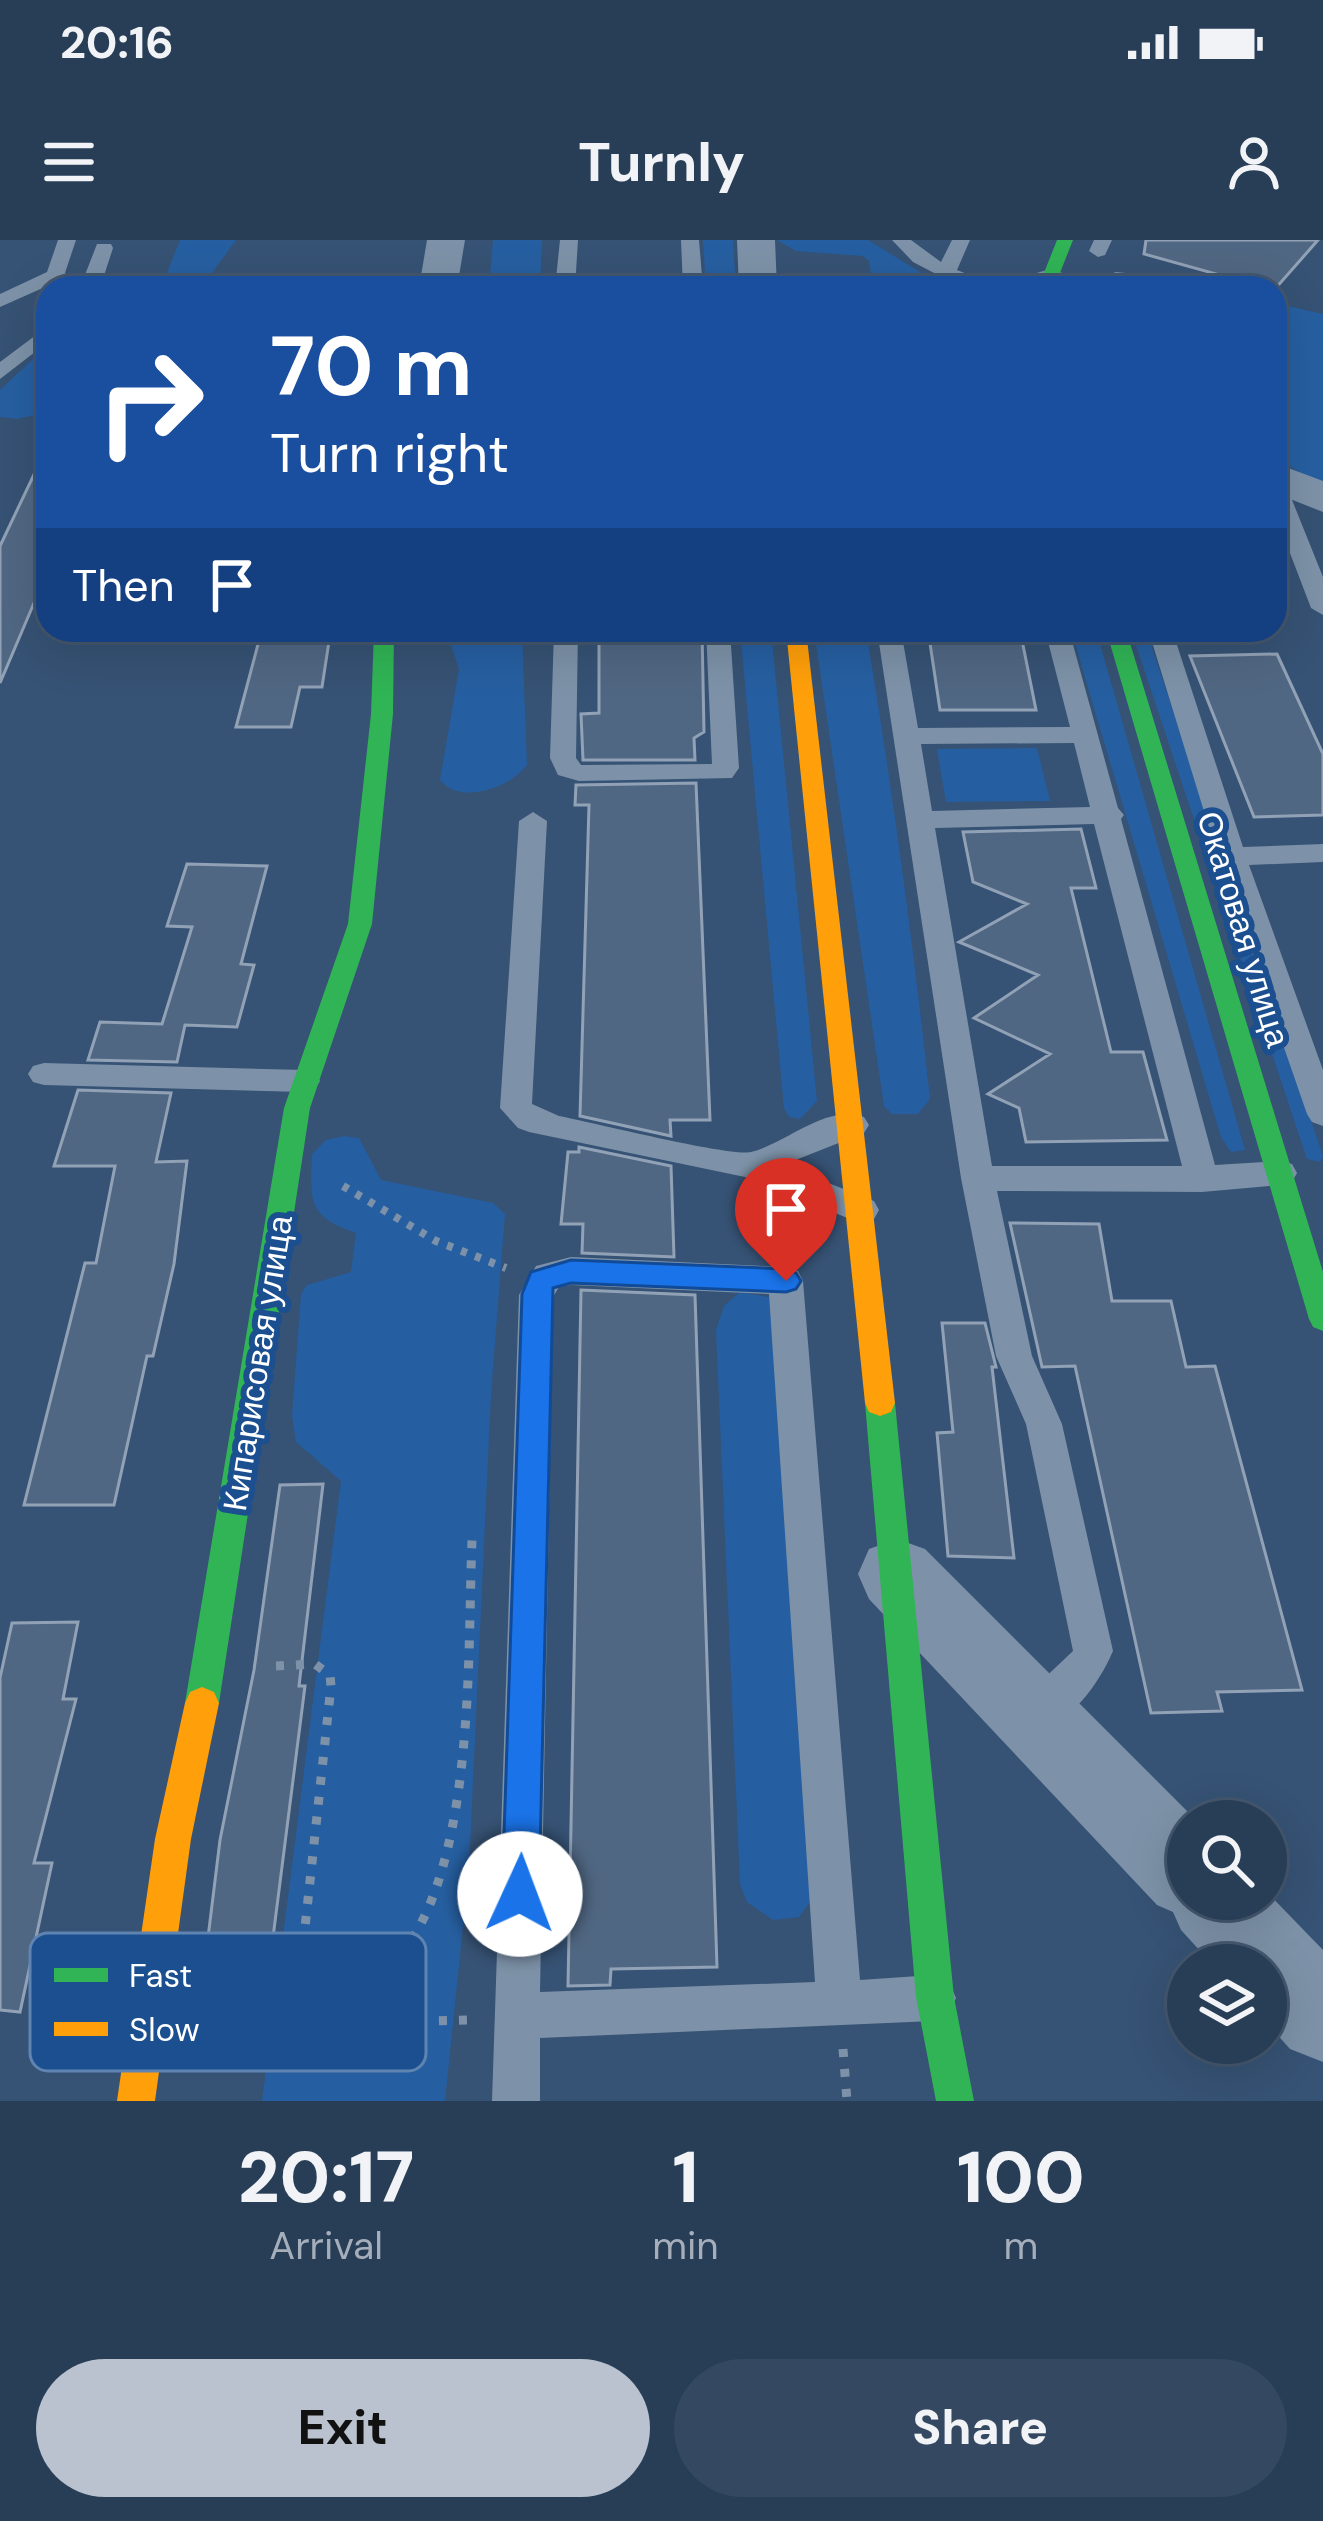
<!DOCTYPE html>
<html lang="en">
<head>
<meta charset="utf-8">
<style>
	body { margin:0; font-family:"DM Sans",sans-serif; background:#344961; color:#f1f3f6; height:100vh; display:flex; flex-direction:column; font-size:45px; white-space:nowrap }
	* { box-sizing:border-box; margin:0 }
	p { font-size:39px; color:#a5aeba }
	.icon { flex:none; width:66px; height:66px; fill:none; stroke:currentColor; stroke-width:2; stroke-linecap:round; stroke-linejoin:round }
	.map { position:relative; height:1861px; overflow:hidden }
	.side { display:flex; flex-direction:column; background:#283e57; flex:1 }
	.side>* { flex:none }
	.guide { position:absolute; left:36px; top:36px; width:1251px; height:366px; border-radius:36px; box-shadow:0 12px 48px #0002,0 0 0 3px #44576d; background:#1a4fa0; color:#fff; overflow:hidden }
	.tools { position:absolute; left:1167px; top:1560px; display:grid; gap:24px }
	.tools a { display:grid; place-items:center; width:120px; height:120px; border-radius:50%; background:#283e57; box-shadow:0 12px 48px #0002,0 0 0 3px #44576d; font-size:60px }
	.pin { position:absolute; display:grid; place-items:center; width:102px; height:102px; color:#fff; margin:-123px -51px; border-radius:50% 50% 50% 0; rotate:-45deg; box-shadow:0 0 12px #0007 }
	.pin .icon { rotate:45deg }
	.me { position:absolute; width:132px; margin:-66px; rotate:2deg; stroke-linejoin:round; filter:drop-shadow(0 0 9px #0008) }
	.turn { display:flex; align-items:center; gap:42px; height:252px; padding:0 36px; font-size:54px }
	.turn .icon { width:156px; height:156px; stroke-width:2.5 }
	.turn b { display:block; font-size:84px; line-height:102px }
	.then { display:flex; align-items:center; height:114px; padding:0 36px; background:#0003; gap:24px; font-size:45px }
	.eta { display:flex; justify-content:space-evenly; align-items:center; height:204px; text-align:center }
	.eta b { font-size:72px; font-weight:800; line-height:84px }
	.primary-button { display:flex; gap:24px; margin-top:auto; padding:24px 36px }
	.primary-button a { flex:1; height:138px; border-radius:72px; background:#b9c2ce; color:#111; font-size:48px; font-weight:800; line-height:138px; text-align:center }
	.primary-button a+a { background:#344961; color:#f1f3f6 }
	.status { display:flex; justify-content:space-between; align-items:center; height:84px; padding:0 60px; background:#283e57; direction:ltr }
	.status svg { height:33px; fill:currentColor }
	header { display:flex; justify-content:space-between; align-items:center; height:156px; padding:0 36px; background:#283e57; font-size:54px; font-weight:800 }
	.map>svg:first-child { display:block }
</style>
</head>
<body>
<div class="status"><b>20:16</b><svg viewBox="0 0 49 12"><path d="M0 12V9h3v3zM5 12V6h3v6zM10 12V3h3v9zM15 12V0h3v12zM26 1h20v11H26zM47 4h2v5h-2z"/></svg></div>
<header><svg class="icon" aria-label="menu" viewBox="0 0 24 24"><path d="M4 6h16M4 12h16M4 18h16"/></svg>Turnly<svg class="icon" aria-label="person" viewBox="0 0 24 24"><circle cx="12" cy="8" r="4"/><path d="M4 21q1-7 8-7t8 7"/></svg></header>
<div class="map">
<svg width="1323" height="1861" viewBox="0 0 1323 1861">
	<rect width="100%" height="100%" fill="#365274"/>
	<path fill="#265fa1" d="M180,0H236L201,48H161Z
		M493,0H542L540,48H489Z
		M703,0H733L736,48H706Z
		M777,0H868L925,35L928,48H873L869,21L863,16L796,11Z
		M1275,63L1323,74V247L1275,217Z
		M48,105V172L17,179L0,177V150Z
		M446,390H522L527,525C511,547 461,566 440,540L459,429Z
		M740,390H771L817,861L800,879L789,877L784,868Z
		M814,390H866C892,546 913,702 930,859L918,874H892L884,866Z
		M1071,390H1096L1245,910L1231,912L1221,897Z
		M1131,390H1156L1152,408L1323,916L1320,922L1307,919Z
		M1037,508L1050,561L946,562L937,509Z
		M344,896L359,898L381,940L493,963L505,974L491,1154L469,1628L445,1861H262L341,1241L296,1202L292,1176L301,1054L307,1045L351,1032L356,993C308,977 310,962 312,914L326,900Z
		M740,1052L774,1058L812,1659L799,1677L773,1680L747,1662L740,1644L716,1090L724,1066Z"/>
	<path fill="#506783" stroke="#92a2b6" stroke-width="3" d="M1146,0H1318L1275,49L1217,39L1220,35L1144,14Z
		M48,205V330L0,443V306Z
		M599,390H702L704,492L694,498L695,520H583L581,474L599,473Z
		M928,390H1020L1036,470H940Z
		M326,392L330,395L322,447H300L291,487H236L261,393Z
		M1277,414L1323,514V575L1254,577L1190,416Z
		M696,543L710,880H670L671,896L580,876L589,565H575L576,545Z
		M1081,589L1096,648H1071L1111,812H1143L1167,900L1026,902L1019,868L988,854L1050,814L974,778L1038,735L959,702L1027,664L973,642L963,592Z
		M187,624L267,626L241,724L254,725L237,787L185,785L177,822L88,820L100,782L162,784L192,687L167,686Z
		M78,850L171,853L156,922L187,921L174,1024L153,1116H147L114,1265H24L85,1023H96L115,926H54Z
		M579,907L671,926L674,1017L582,1013L583,984H561L568,912H579Z
		M1010,983L1099,984L1112,1061H1171L1186,1127L1215,1126L1302,1450L1217,1452L1222,1471L1151,1473L1075,1126L1042,1127Z
		M581,1050L695,1055L717,1727L611,1729L610,1745L568,1746Z
		M942,1083H985L996,1127H992L1014,1318L948,1316L937,1193L953,1192Z
		M323,1244L299,1446H305L270,1721L205,1722L220,1600L254,1430L280,1245Z
		M78,1382L63,1459H76L34,1623H52L20,1772L0,1770V1438L12,1383Z"/>
	<g fill="none" stroke-linecap="round" stroke-linejoin="round">
		<path stroke="#7d92a8" stroke-width="8" stroke-dasharray="6 9" stroke-linecap="butt" d="M343,946L436,1001L506,1028"/>
		<path stroke="#7d92a8" stroke-width="9" stroke-dasharray="8 12" stroke-linecap="butt" d="M276,1426L315,1424L330,1435L331,1446L296,1771L287,1782
			M296,1771C329,1763 363,1753 388,1729C477,1644 467,1417 472,1300
			M219,1786L468,1780
			M843,1809L847,1861"/>
		<path fill="#7d92a8" fill-rule="evenodd" d="M58,0H76L65,33L81,45L97,4H111L113,8L100,48H62L54,43L0,67V54L47,32Z
			M560,0H578L575,48H555Z
			M681,0H699L703,48H683Z
			M892,0H911L941,22L952,0H970L957,30L1002,48H973L952,41L949,48H929L936,34L913,22Z
			M1094,0H1112L1105,15L1098,17L1089,11Z
			M1116,32L1186,39L1196,45L1075,47Z
			M48,86V102L0,139V122Z
			M1275,238L1286,245L1323,337V375L1311,368L1275,274Z
			M554,390H578L576,518L581,525L712,524L706,390H730L739,528L732,538L579,541L558,535L550,518Z
			M877,390H901L918,488L1070,487L1045,390H1069L1118,568L1124,575L1121,579L1215,925L1280,921L1292,924L1297,933L1292,942L1280,945L1202,952L997,951L1032,1116L1062,1184L1113,1411C1098,1446 1070,1482 1033,1497L1018,1491L1012,1477L1018,1463L1073,1411L1026,1184L996,1116L961,938ZM1074,503L1090,567L932,571L921,504ZM1094,584L1182,926H992L935,588Z
			M1164,395L1176,402L1243,607L1323,604V622L1249,625L1323,830V886L1312,882L1307,874L1218,617L1152,402Z
			M533,572L547,581L532,864L559,876C591,882 730,917 751,912C788,903 825,864 864,877L869,885L864,893L783,925L874,961L879,970L874,979L862,983L850,979L745,937L529,892L518,888L500,868L519,581Z
			M44,823L304,830L315,833L320,841L315,849L304,852L44,845L33,842L28,834L33,826Z
			M571,1017L786,1027L798,1031L803,1041L860,1740L933,1735L949,1742L956,1758L949,1774L933,1781L540,1798V1861H492L519,1055L536,1026ZM571,1045L769,1054L815,1742L540,1752L553,1057L559,1047Z"/>
		<path fill="#7d92a8" fill-rule="evenodd" d="M427,0H465L457,48H419Z
			M737,0H775L777,48H739Z
			M1047,30L1101,40L1106,48H1032L1028,42L1033,34Z
			M1275,223L1323,241V272L1275,253Z
			M897,1299L925,1309L1197,1581H1188V1659H1266V1651L1323,1710V1822L1290,1809L1266,1782V1725H1213L1181,1690L1173,1672L1157,1665L869,1359L858,1334L869,1309Z"/>
		<path fill="#30b455" fill-rule="evenodd" d="M1057,0H1073L1054,48H1038Z
			M374,390H394L393,474L372,684L310,868L219,1463L214,1474L202,1479L190,1474L185,1463L284,868L348,684L371,474Z
			M1106,390H1126L1323,1032V1091L1313,1087L1309,1079Z
			M880,1150L891,1154L895,1163L954,1757L974,1861H936L916,1757L865,1163L869,1154Z"/>
		<path fill="#ff9f0a" fill-rule="evenodd" d="M786,390H806L895,1163L891,1172L880,1176L869,1172L865,1163Z
			M202,1447L214,1452L219,1463L191,1599L155,1861H117L155,1599L185,1463L190,1452Z"/>
	</g>
	<path fill="#1a73e8" stroke="#114b97" stroke-width="3" d="M571,1020L786,1029L796,1033L801,1041L796,1049L786,1052L571,1043L553,1048L539,1654L533,1667L520,1673L508,1667L502,1654L522,1054L531,1032Z"/>
	<g text-anchor="middle" stroke-width="12" stroke-linejoin="round" paint-order="stroke">
		<g font-size="33" fill="#fff" stroke="#1b4f8f">
			<text transform="translate(1244 689) rotate(73)" y="12">Окатовая улица</text>
			<text transform="translate(257 1123) rotate(-81)" y="12">Кипарисовая улица</text>
		</g>
	</g>
	<rect x="30" y="1693" width="396" height="138" rx="18" fill="#1b4f8f" stroke="#5f84b1" stroke-width="3"/>
	<rect x="54" y="1728" width="54" height="14" fill="#30b455"/>
	<rect x="54" y="1782" width="54" height="14" fill="#ff9f0a"/>
	<g font-size="33" fill="#fff">
		<text x="129" y="1747">Fast</text>
		<text x="129" y="1801">Slow</text>
	</g>
</svg>
<div class="tools">
<a><svg class="icon" aria-label="search" viewBox="0 0 24 24"><circle cx="10" cy="10" r="6"/><path d="M15 15l6 6"/></svg></a>
<a><svg class="icon" aria-label="layers" viewBox="0 0 24 24"><path d="M12 4l9 5-9 5-9-5zM3 14l9 5 9-5"/></svg></a>
</div>
<div class="pin" style="left:786px;top:1041px;background:#d93025"><svg class="icon" aria-label="arrive" viewBox="0 0 24 24"><path d="M6 21V4h12l-3 4 3 4H6"/></svg></div>
<svg class="me" style="left:520px;top:1654px" viewBox="-20 -20 40 40"><circle r="19" fill="#fff"/><path d="M0-13L10 11 0 6-10 11z" fill="#1a73e8"/></svg>
<div class="guide">
<div class="turn"><svg class="icon" aria-label="right" viewBox="0 0 24 24"><path d="M7 20v-9h11M14 6l5 5-5 5"/></svg><div><b>70 m</b>Turn right</div></div>
<div class="then">Then<svg class="icon" aria-label="arrive" viewBox="0 0 24 24"><path d="M6 21V4h12l-3 4 3 4H6"/></svg></div>
</div>
</div>
<section class="side">
<div class="eta">
<div><b>20:17</b><p>Arrival</p></div>
<div><b>1</b><p>min</p></div>
<div><b>100</b><p>m</p></div>
</div>
<div class="primary-button"><a>Exit</a><a>Share</a></div>
</section>
</body>
</html>
